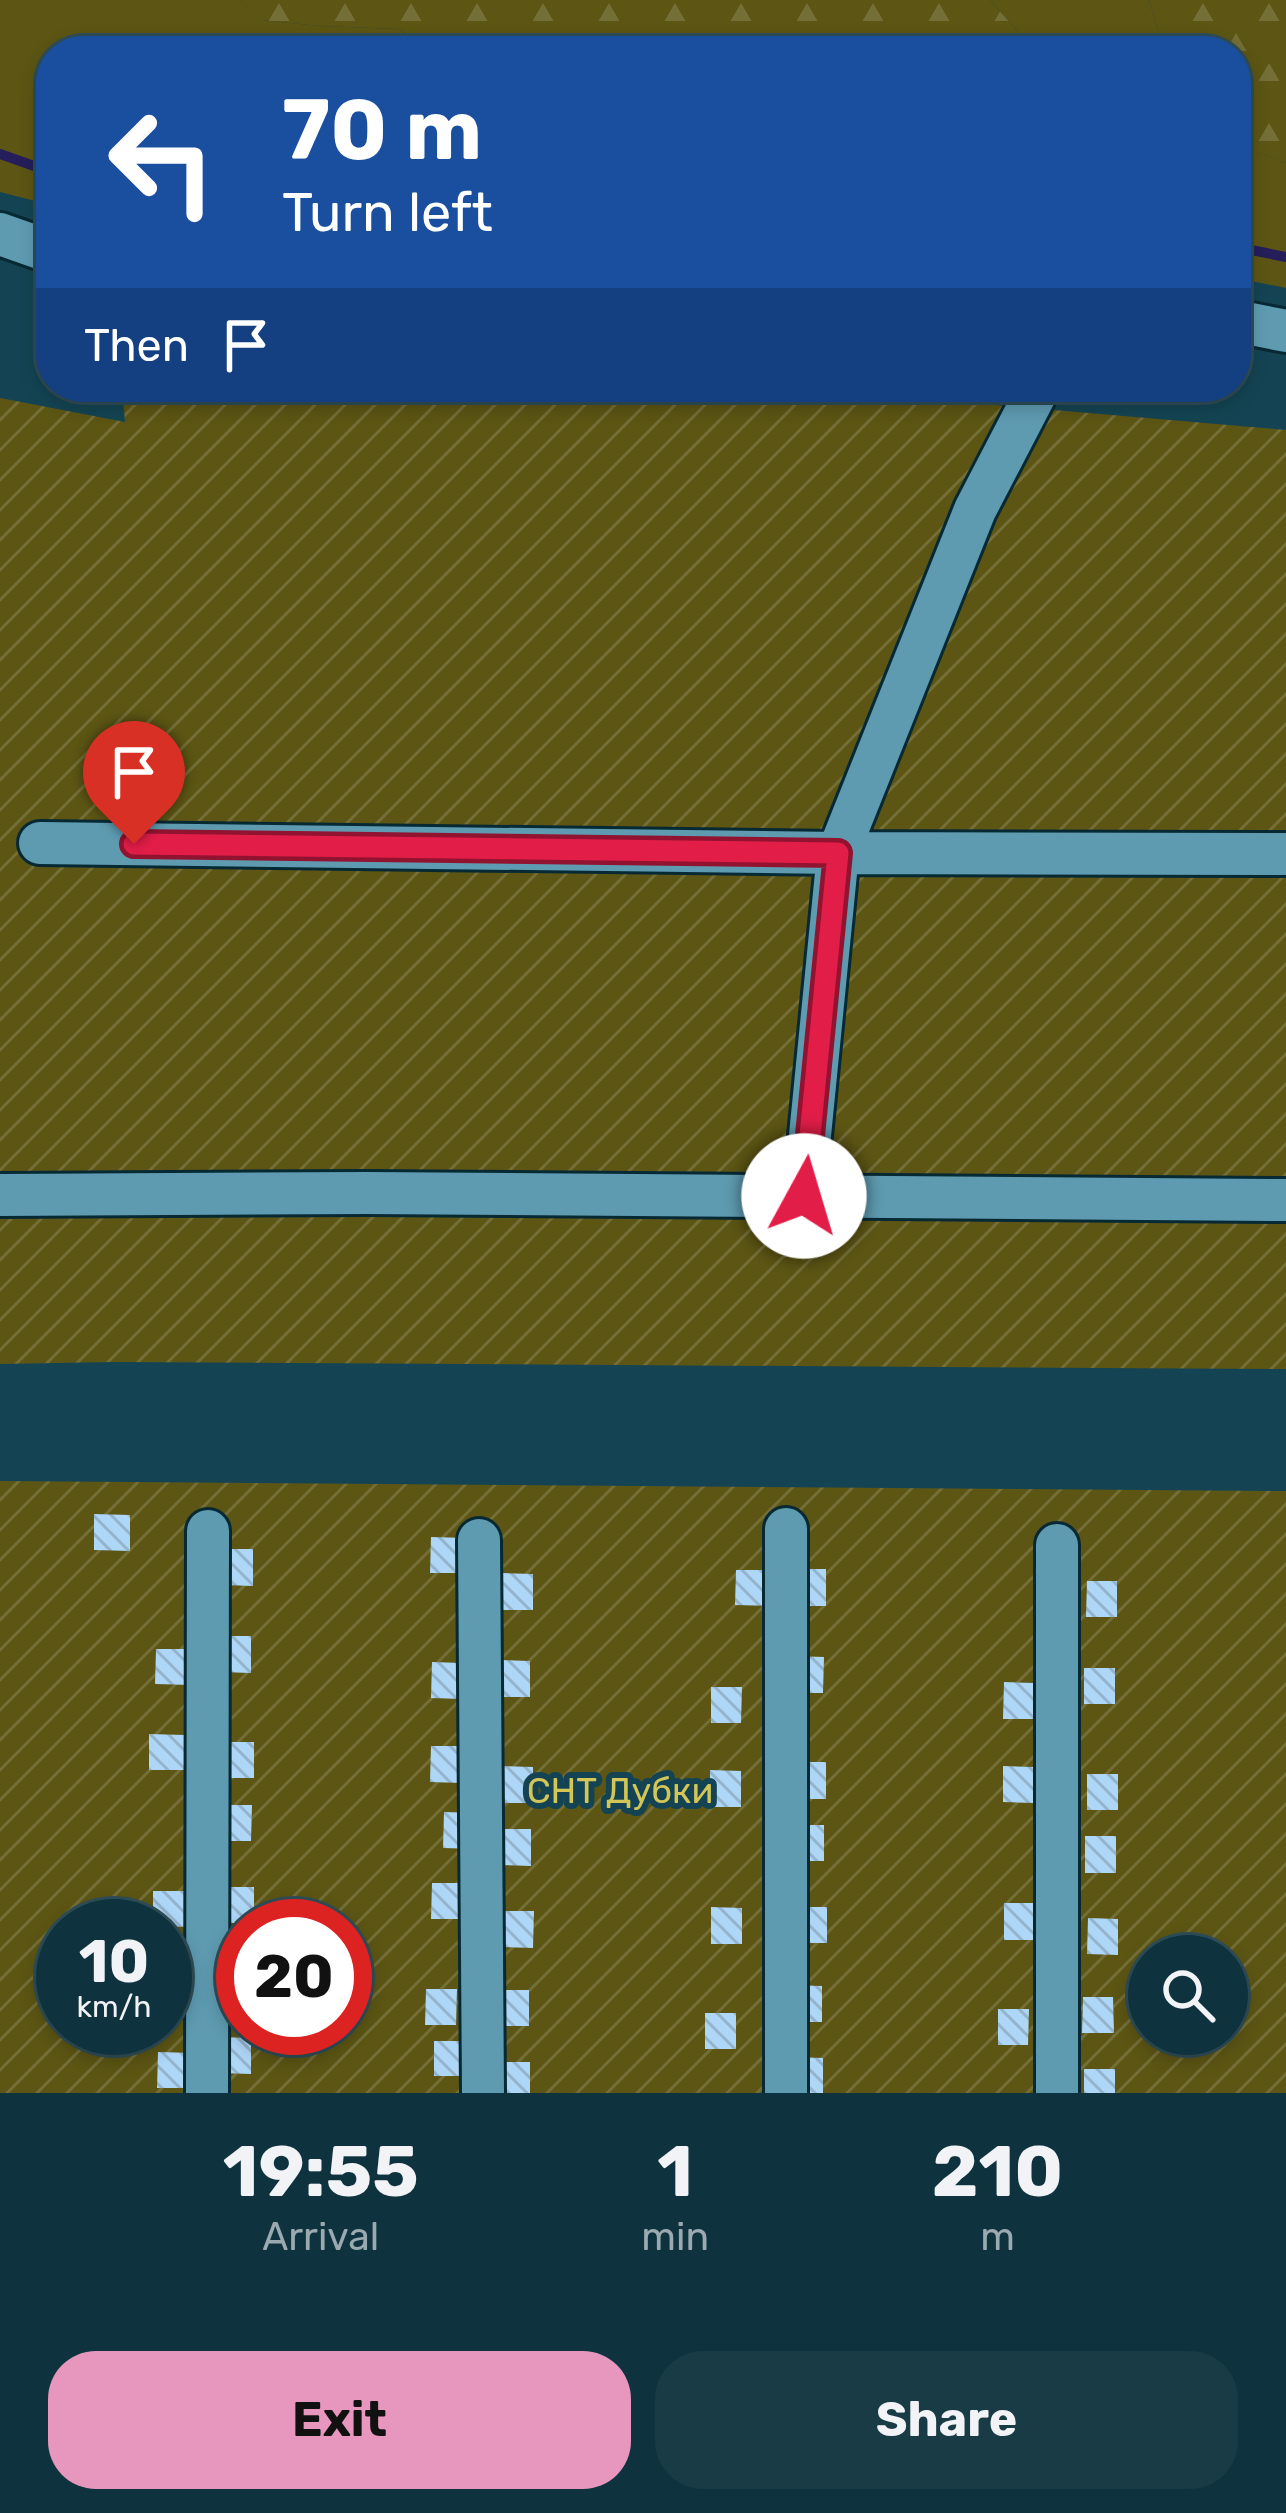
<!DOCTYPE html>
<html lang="en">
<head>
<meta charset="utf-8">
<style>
	body { margin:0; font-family:Rubik,sans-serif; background:#183b45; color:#f1f3f6; height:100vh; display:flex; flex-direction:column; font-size:45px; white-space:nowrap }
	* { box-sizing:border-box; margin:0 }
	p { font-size:39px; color:#9baab0 }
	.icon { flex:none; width:66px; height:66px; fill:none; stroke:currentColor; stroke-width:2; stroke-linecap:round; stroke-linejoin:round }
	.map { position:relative; height:2093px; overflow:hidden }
	.panel { display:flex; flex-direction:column; background:#0f333e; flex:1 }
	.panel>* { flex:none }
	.hud { position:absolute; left:36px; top:36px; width:1215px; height:366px; border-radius:48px; box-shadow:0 6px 18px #0003,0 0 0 3px #2f4e58; background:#1a4fa0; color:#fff; overflow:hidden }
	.buttons { position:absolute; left:1128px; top:1935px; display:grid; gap:24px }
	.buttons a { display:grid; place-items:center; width:120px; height:120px; border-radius:50%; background:#0f333e; box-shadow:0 6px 18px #0003,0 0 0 3px #2f4e58; font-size:60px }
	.speed { position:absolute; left:36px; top:1899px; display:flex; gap:24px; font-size:60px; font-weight:700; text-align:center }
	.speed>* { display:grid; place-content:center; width:156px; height:156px; border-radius:50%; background:#0f333e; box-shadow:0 6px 18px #0003,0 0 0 3px #2f4e58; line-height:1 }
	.speed small { font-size:30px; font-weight:400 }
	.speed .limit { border:18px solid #d22; background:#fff; color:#111 }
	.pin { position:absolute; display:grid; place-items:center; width:102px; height:102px; color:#fff; margin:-123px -51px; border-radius:50% 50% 50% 0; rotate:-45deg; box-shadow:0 0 12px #0007 }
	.pin .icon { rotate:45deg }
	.me { position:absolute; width:132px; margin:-66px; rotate:6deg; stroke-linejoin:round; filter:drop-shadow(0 0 9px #0008) }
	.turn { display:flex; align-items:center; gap:42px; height:252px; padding:0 48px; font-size:54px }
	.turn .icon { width:156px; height:156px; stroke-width:2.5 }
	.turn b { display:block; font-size:84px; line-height:102px }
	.then { display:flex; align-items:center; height:114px; padding:0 48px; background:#0003; gap:24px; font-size:45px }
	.eta { display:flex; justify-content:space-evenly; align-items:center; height:204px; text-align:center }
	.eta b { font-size:72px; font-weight:700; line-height:84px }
	.primary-button { display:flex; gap:24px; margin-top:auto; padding:24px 48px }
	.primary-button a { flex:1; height:138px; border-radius:48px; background:#e797bd; color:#111; font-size:48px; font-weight:700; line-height:138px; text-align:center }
	.primary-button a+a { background:#183b45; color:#f1f3f6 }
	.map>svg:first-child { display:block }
</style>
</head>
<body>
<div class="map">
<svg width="1286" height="2093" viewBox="0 0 1286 2093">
	<defs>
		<pattern id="forest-firs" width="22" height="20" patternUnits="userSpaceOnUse" patternTransform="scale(3)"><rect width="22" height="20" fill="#5c5514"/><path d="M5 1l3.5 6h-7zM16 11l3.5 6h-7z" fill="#746e37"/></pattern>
		<pattern id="garden-furrows" width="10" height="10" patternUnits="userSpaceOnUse" patternTransform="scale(3)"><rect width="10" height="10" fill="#5c5514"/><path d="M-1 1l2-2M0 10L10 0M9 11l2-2" fill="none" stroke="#746e37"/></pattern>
		<pattern id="building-back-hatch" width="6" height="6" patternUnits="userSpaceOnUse" patternTransform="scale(3)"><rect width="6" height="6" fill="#aed6f6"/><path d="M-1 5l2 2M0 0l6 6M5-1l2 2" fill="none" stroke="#94b3cc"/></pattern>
	</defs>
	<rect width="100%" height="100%" fill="#144453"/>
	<path fill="#5c5514" d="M0,0H241L261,20L320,26L397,29L444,51H51V205L0,192Z
		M990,0H1149L1160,37L1171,51H1035Z
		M1236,139L1241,145L1286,163V288L1236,278Z"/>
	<path fill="url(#forest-firs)" d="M241,0H990L1035,51H681L659,36L623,51H444L397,29L320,26L260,20Z
		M1149,0H1286V163L1240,145L1236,139V51H1171L1160,37Z"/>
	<path fill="url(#garden-furrows)" fill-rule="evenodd" d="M122,387H786L1286,430V1369L113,1362L0,1364V398L125,422Z
		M0,1481L1286,1491V2093H0ZM63,1926H165V2028H63ZM243,1926H345V2028H243ZM1149,1956H1227V2034H1149Z"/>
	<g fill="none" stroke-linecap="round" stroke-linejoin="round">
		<path stroke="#251e5a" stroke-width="10" d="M0,154L51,172
			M1236,247L1286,257"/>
	</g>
	<path fill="url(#building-back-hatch)" d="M94,1514L130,1515V1551L94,1550Z
		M431,1537L467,1538L466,1573H430Z
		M223,1549H253V1586L223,1585Z
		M795,1569H826V1606H795Z
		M736,1570H771V1606L735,1605Z
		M502,1573L533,1574V1610H502Z
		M1087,1581H1117V1617H1086Z
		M220,1636H251V1673L220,1672Z
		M156,1649H192L191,1685L155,1684Z
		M792,1656L824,1657L823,1693H792Z
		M500,1660L530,1661V1697H499Z
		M432,1662L462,1663V1699L431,1698Z
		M1084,1668H1115V1704H1084Z
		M1004,1682L1035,1683V1719H1003Z
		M711,1687H742L741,1723H711Z
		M149,1734L185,1735V1770H149Z
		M223,1742H254V1778H223Z
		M431,1746H461V1783L430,1782Z
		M795,1762H826V1799H795Z
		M502,1766L533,1767V1803H502Z
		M1003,1766L1034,1767L1033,1803L1003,1802Z
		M710,1770L741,1771V1807H710Z
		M1087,1774H1118V1810H1087Z
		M221,1805H252L251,1841H221Z
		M444,1812L479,1813V1849L443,1848Z
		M793,1825H824V1861H793Z
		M501,1829H531V1866L500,1865Z
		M1085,1836H1116V1873H1085Z
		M432,1883H463L462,1919H431Z
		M224,1887H254V1923H223Z
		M153,1891H189V1927L153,1926Z
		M1004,1903H1035V1940H1004Z
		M711,1907L742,1908V1944H711Z
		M796,1907H827V1943H795Z
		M503,1911H534L533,1948L503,1947Z
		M1088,1918L1118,1919V1955L1087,1954Z
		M219,1965H243V2002L219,2001Z
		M165,1967H190V2003L165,2002Z
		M791,1985L822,1986V2022H791Z
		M426,1989H457L456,2025H425Z
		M498,1990H529V2026H498Z
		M1083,1997H1113L1114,2033H1082Z
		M998,2009H1029L1028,2045H998Z
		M705,2013H736V2049H705Z
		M220,2037L251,2038V2074L220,2073Z
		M434,2041H470L469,2076H434Z
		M158,2052L194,2053L193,2088H157Z
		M793,2057L823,2058V2093H792Z
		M500,2062H530V2093H500Z
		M1084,2069H1115V2093H1084Z"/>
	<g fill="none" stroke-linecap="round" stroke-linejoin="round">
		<g stroke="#072934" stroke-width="48">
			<path id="minor" d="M0,234L51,252
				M1236,321L1286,331
				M40,843L838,853L1286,854
				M0,1195L366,1193L1286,1200
				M804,1196L838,853L975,510L1039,387
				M479,1540L483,2093
				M1057,1545V2093
				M207,2093L208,1531
				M786,2093V1529"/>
		</g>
		<use href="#minor" stroke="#5e9bb1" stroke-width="42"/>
	</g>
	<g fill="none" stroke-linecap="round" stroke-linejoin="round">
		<g stroke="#92132f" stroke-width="30">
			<path id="route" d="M134,844L838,853L804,1196"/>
		</g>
		<use href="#route" stroke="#e11d48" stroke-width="21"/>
	</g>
	<g text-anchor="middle" stroke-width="12" stroke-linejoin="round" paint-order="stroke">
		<g font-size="36" fill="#d3c657" stroke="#144453">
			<text x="620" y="1803">СНТ Дубки</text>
		</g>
	</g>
</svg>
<div class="buttons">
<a><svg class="icon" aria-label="search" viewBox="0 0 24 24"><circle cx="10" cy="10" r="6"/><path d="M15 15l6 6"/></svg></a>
</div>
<div class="speed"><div>10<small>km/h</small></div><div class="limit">20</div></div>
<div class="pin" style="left:134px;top:844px;background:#d93025"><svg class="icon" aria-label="arrive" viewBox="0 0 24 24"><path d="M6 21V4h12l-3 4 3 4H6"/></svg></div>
<svg class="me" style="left:804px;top:1196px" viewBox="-20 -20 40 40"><circle r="19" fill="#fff"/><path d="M0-13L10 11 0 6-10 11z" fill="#e11d48"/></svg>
<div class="hud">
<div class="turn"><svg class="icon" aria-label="left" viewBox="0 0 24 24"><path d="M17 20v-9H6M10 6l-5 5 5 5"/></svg><div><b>70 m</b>Turn left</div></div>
<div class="then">Then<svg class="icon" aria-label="arrive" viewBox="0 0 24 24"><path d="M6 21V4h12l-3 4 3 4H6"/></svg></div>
</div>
</div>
<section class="panel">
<div class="eta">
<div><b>19:55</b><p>Arrival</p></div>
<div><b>1</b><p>min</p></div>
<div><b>210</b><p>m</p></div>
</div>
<div class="primary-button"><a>Exit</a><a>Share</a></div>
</section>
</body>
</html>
